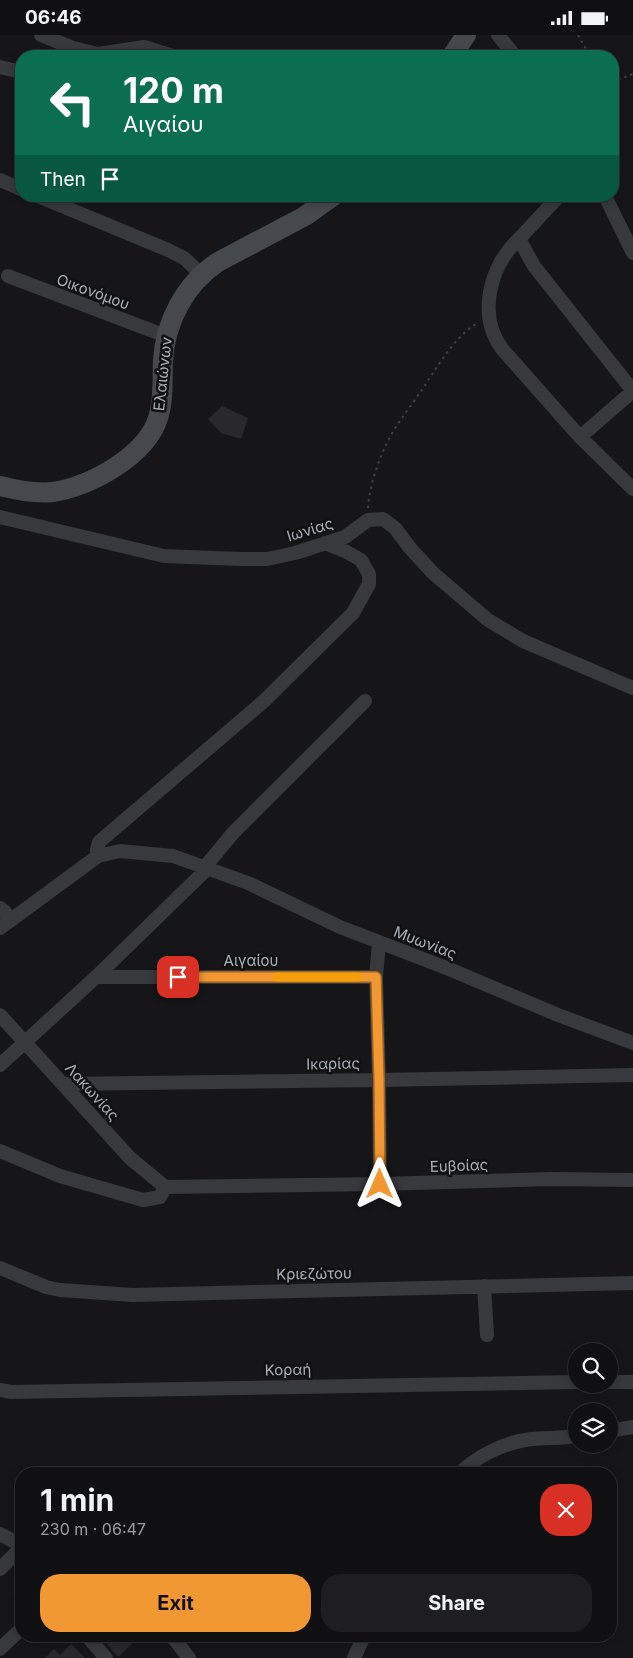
<!DOCTYPE html>
<html lang="en">
<head>
<meta charset="utf-8">
<style>
	body { margin:0; font-family:Inter,sans-serif; background:#1e1e20; color:#f1f3f6; height:100vh; display:flex; flex-direction:column; font-size:19px; white-space:nowrap }
	* { box-sizing:border-box; margin:0 }
	p { font-size:16px; color:#9c9d9f }
	.icon { flex:none; width:28px; height:28px; fill:none; stroke:currentColor; stroke-width:2; stroke-linecap:round; stroke-linejoin:round }
	.map { position:relative; flex:1; overflow:hidden }
	.drawer { position:absolute; left:15px; top:1432px; width:602px; height:175px; display:flex; flex-direction:column; background:#101012; border-radius:20px; box-shadow:0 2px 12px #0003,0 0 0 1px #303032 }
	.drawer>* { flex:none }
	.hud { position:absolute; left:15px; top:15px; width:604px; height:152px; border-radius:20px; box-shadow:0 2px 12px #0003,0 0 0 1px #303032; background:#0b6e4f; color:#fff; overflow:hidden }
	.buttons { position:absolute; left:568px; top:1308px; display:grid; gap:10px }
	.buttons a { display:grid; place-items:center; width:50px; height:50px; border-radius:50%; background:#101012; box-shadow:0 2px 12px #0003,0 0 0 1px #303032; font-size:25px }
	.pin { position:absolute; display:grid; place-items:center; width:42px; height:42px; color:#fff; margin:-21px; border-radius:10px; box-shadow:0 2px 8px #0006 }
	.me { position:absolute; width:55px; margin:-28px; rotate:0deg; stroke-linejoin:round; filter:drop-shadow(0 0 4px #0008) }
	.turn { display:flex; align-items:center; gap:18px; height:105px; padding:0 25px; font-size:22px }
	.turn .icon { width:65px; height:65px; stroke-width:2.5 }
	.turn b { display:block; font-size:35px; line-height:42px }
	.then { display:flex; align-items:center; height:48px; padding:0 25px; background:#0003; gap:10px; font-size:19px }
	.round { display:grid; place-items:center; flex:none; width:52px; height:52px; border-radius:20px; background:#1e1e20 }
	.summary { display:flex; align-items:center; justify-content:space-between; height:85px; padding:0 25px }
	h1 { font-size:30px; font-weight:700; line-height:38px }
	.cta { display:flex; gap:10px; margin-top:auto; padding:10px 25px }
	.cta a { flex:1; height:58px; border-radius:20px; background:#f29833; color:#111; font-size:20px; font-weight:700; line-height:58px; text-align:center }
	.cta a+a { background:#1e1e20; color:#f1f3f6 }
	.status { display:flex; justify-content:space-between; align-items:center; height:35px; padding:0 25px; background:#101012; direction:ltr }
	.status svg { height:14px; fill:currentColor }
	.map>svg:first-child { display:block }
</style>
</head>
<body>
<div class="status"><b>06:46</b><svg viewBox="0 0 49 12"><path d="M0 12V9h3v3zM5 12V6h3v6zM10 12V3h3v9zM15 12V0h3v12zM26 1h20v11H26zM47 4h2v5h-2z"/></svg></div>
<div class="map">
<svg width="633" height="1623" viewBox="0 0 633 1623">
	<rect width="100%" height="100%" fill="#161618"/>
	<path fill="#29292c" d="M222,371L248,383L241,404L221,398L208,384Z
		M21,1549V1566L13,1559Z
		M115,1601H126L132,1609L118,1622L107,1609Z
		M71,1609L84,1622L83,1623H45L54,1614L60,1620Z"/>
	<g fill="none" stroke-linecap="round" stroke-linejoin="round">
		<path stroke="#3d4044" stroke-width="2" stroke-dasharray="2.5 4" stroke-linecap="butt" d="M578,0L590,21
			M612,47L633,39
			M368,473C369,453 379,422 389,404C397,388 409,374 419,359C436,335 451,305 476,289"/>
		<path stroke="#37393d" stroke-width="14" d="M41,0L73,13L98,19L144,12L173,21
			M498,0L515,21
			M0,32L21,37
			M0,145L21,154
			M38,161L168,215L184,223L202,240
			M559,161L519,204L534,231L633,356
			M605,161L633,218
			M519,204C489,231 477,282 503,315L580,402L633,454
			M8,241L166,301
			M580,402L633,356
			M0,482L164,521L240,524H267L295,518L345,502L368,485L383,484L395,493L410,513L433,538L488,585L523,606L633,653
			M98,821L97,815L99,807L264,666L353,578L369,549V539L361,525L345,516L325,508
			M0,873L5,877L9,886
			M0,893L98,821L120,816L173,821L248,848L340,892L449,934L558,980L633,1008
			M379,908L376,942L379,1045L380,1149
			M96,942H376
			M0,980L130,1123L165,1152
			M0,1030L96,942L208,833L209,827L233,798L365,666
			M63,1049L379,1045L633,1040
			M0,1116L60,1141L143,1165L160,1162L165,1152
			M165,1152L380,1149L551,1144L633,1145
			M0,1233L46,1252L60,1255L133,1260L633,1248
			M484,1251L487,1300
			M609,1347H633
			M0,1355L11,1357L576,1347
			M609,1396L633,1392
			M459,1439C476,1422 501,1409 525,1405C542,1402 559,1404 576,1401
			M0,1499L21,1510
			M0,1534L21,1513
			M87,1601L106,1623
			M172,1601L189,1623
			M0,1614L21,1594
			M354,1623L364,1601"/>
		<path stroke="#45484d" stroke-width="20" d="M452,21L466,0
			M0,451C16,455 36,459 53,457C90,452 147,420 158,383C164,365 162,345 163,326C165,287 185,249 218,227L305,181L333,161"/>
	</g>
	<g fill="none" stroke-linecap="round" stroke-linejoin="round">
		<g stroke="#9d6321" stroke-width="12">
			<path id="route" d="M178,942H376L379,1045L380,1149"/>
		</g>
		<use href="#route" stroke="#f29833" stroke-width="9"/>
		<path stroke="#f59e0b" stroke-width="9" d="M277,942H358"/>
	</g>
	<g text-anchor="middle" stroke-width="5" stroke-linejoin="round" paint-order="stroke">
		<g font-size="15" fill="#a8afb8" stroke="#111113">
			<text transform="translate(93 257) rotate(20)" y="5">Οικονόμου</text>
			<text transform="translate(163 339) rotate(-84)" y="5">Ελαιώνων</text>
			<text transform="translate(310 495) rotate(-17)" y="5">Ιωνίας</text>
			<text transform="translate(425 908) rotate(21)" y="5">Μυωνίας</text>
			<text x="251" y="931">Αιγαίου</text>
			<text transform="translate(333 1029) rotate(-1)" y="5">Ικαρίας</text>
			<text transform="translate(92 1057) rotate(48)" y="5">Λακωνίας</text>
			<text transform="translate(459 1131) rotate(-2)" y="5">Ευβοίας</text>
			<text transform="translate(314 1239) rotate(-1)" y="5">Κριεζώτου</text>
			<text transform="translate(288 1335) rotate(-1)" y="5">Κοραή</text>
		</g>
	</g>
</svg>
<div class="buttons">
<a><svg class="icon" aria-label="search" viewBox="0 0 24 24"><circle cx="10" cy="10" r="6"/><path d="M15 15l6 6"/></svg></a>
<a><svg class="icon" aria-label="layers" viewBox="0 0 24 24"><path d="M12 4l9 5-9 5-9-5zM3 14l9 5 9-5"/></svg></a>
</div>
<div class="pin" style="left:178px;top:942px;background:#d93025"><svg class="icon" aria-label="arrive" viewBox="0 0 24 24"><path d="M6 21V4h12l-3 4 3 4H6"/></svg></div>
<svg class="me" style="left:380px;top:1149px" viewBox="-20 -20 40 40"><path d="M0-17L14 15 0 8-14 15z" fill="#f29833" stroke="#fff" stroke-width="4"/></svg>
<div class="hud">
<div class="turn"><svg class="icon" aria-label="left" viewBox="0 0 24 24"><path d="M17 20v-9H6M10 6l-5 5 5 5"/></svg><div><b>120 m</b>Αιγαίου</div></div>
<div class="then">Then<svg class="icon" aria-label="arrive" viewBox="0 0 24 24"><path d="M6 21V4h12l-3 4 3 4H6"/></svg></div>
</div>
<section class="drawer">
<div class="summary"><div><h1>1 min</h1><p>230 m · 06:47</p></div><a class="round" style="background:#d93025;color:#fff"><svg class="icon" aria-label="close" viewBox="0 0 24 24"><path d="M6 6l12 12M18 6L6 18"/></svg></a></div>
<div class="cta"><a>Exit</a><a>Share</a></div>
</section>
</div>
</body>
</html>
